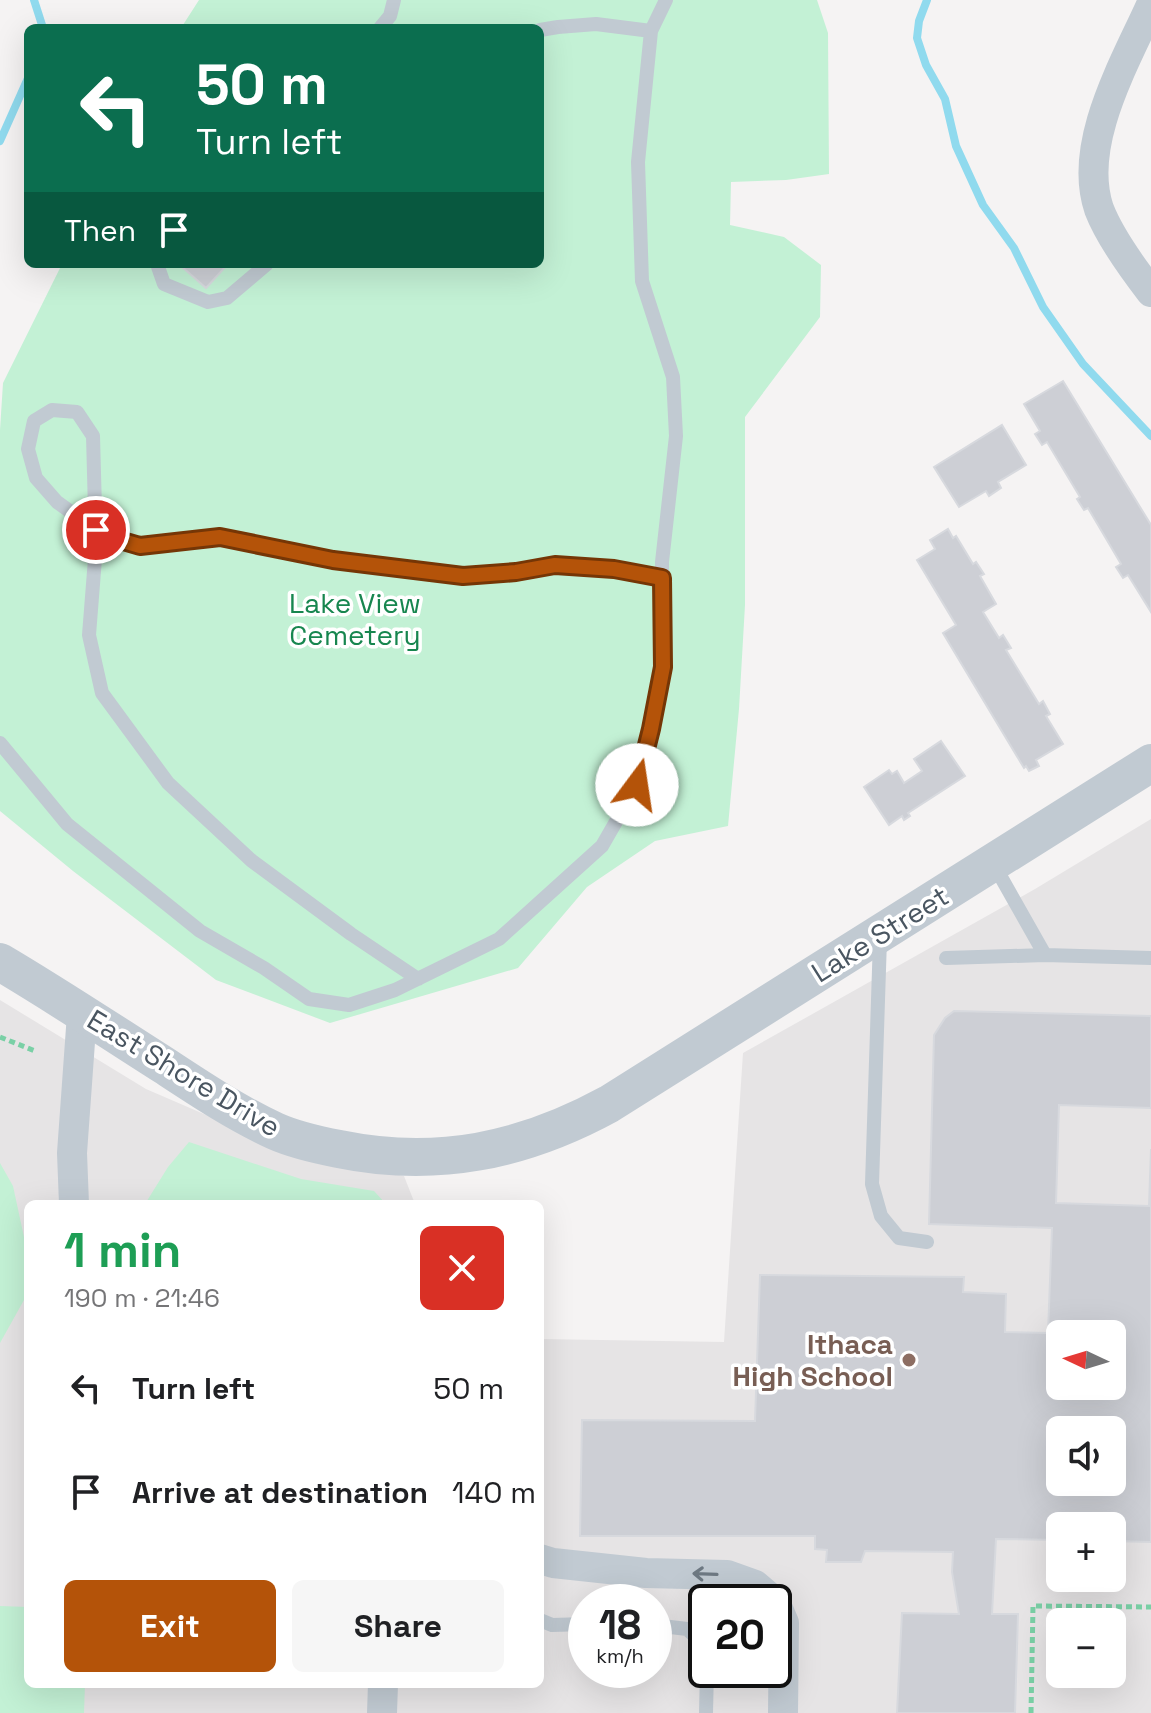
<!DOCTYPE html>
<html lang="en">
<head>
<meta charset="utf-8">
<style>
	body { margin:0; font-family:"Space Grotesk",sans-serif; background:#f6f6f6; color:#202124; height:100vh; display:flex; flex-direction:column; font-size:30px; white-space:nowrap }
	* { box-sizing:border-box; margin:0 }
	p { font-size:26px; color:#757577 }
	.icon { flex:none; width:44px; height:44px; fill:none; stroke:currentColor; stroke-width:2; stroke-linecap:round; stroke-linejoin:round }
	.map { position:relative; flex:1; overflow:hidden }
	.details { position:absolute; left:24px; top:1200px; width:520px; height:488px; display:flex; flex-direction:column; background:#fff; border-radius:12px; box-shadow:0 8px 32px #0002 }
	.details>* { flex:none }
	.banner { position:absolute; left:24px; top:24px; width:520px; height:244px; border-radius:12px; box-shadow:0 8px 32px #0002; background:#0b6e4f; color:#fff; overflow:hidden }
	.needle { width:52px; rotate:274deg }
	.buttons { position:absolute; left:1046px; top:1320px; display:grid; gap:16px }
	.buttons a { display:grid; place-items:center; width:80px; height:80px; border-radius:12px; background:#fff; box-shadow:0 8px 32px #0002; font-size:40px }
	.speed { position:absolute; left:568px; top:1584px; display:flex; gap:16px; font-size:40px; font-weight:700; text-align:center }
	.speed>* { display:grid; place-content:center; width:104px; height:104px; border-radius:50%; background:#fff; box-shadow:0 8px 32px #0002; line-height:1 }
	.speed small { font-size:20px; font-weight:400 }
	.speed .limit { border:4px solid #111; border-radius:12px; background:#fff; color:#111 }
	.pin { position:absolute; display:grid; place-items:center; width:68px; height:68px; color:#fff; margin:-34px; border:4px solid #fff; border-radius:50%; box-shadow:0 2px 8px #0007 }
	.me { position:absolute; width:88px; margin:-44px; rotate:14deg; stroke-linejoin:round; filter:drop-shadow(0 0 6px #0008) }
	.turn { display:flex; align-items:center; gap:28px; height:168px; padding:0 40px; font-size:36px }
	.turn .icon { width:104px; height:104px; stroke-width:2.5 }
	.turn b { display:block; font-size:56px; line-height:68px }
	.then { display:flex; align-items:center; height:76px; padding:0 40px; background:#0003; gap:16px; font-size:30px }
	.round { display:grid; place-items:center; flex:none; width:84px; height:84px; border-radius:12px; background:#f6f6f6 }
	.head { display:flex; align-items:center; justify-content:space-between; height:136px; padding:0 40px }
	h1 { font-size:48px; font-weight:600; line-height:60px; color:#1e9e55 }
	.button { display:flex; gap:16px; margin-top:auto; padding:16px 40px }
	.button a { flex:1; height:92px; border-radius:12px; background:#b45309; color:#fff; font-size:32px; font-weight:600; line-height:92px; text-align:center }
	.button a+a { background:#f6f6f6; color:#202124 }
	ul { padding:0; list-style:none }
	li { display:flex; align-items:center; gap:24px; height:104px; padding:0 40px }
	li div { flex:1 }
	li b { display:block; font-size:30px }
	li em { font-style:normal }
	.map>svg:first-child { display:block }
</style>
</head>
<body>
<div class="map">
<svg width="1151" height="1713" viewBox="0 0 1151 1713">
	<rect width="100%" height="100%" fill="#f5f3f3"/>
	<path fill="#e6e4e5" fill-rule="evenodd" d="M1151,819V1713H0V1000L146,1089L306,1158L404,1176L415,1204H28V1684H540V1339L724,1342L743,1053L1035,889ZM1060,1334H1112V1386H1060ZM1060,1430H1112V1482H1060ZM1060,1526H1112V1578H1060ZM586,1602H654V1670H586ZM706,1602H774V1670H706ZM1060,1622H1112V1674H1060Z"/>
	<path fill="#c3f1d5" d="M199,0H817L828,33L829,174L786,180L731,182L730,225L784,237L821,265L820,317L745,417V605L739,709L728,826L655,841L587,887L518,968L330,1023L216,980L73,871L0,811V430L3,383L62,264H540V28H181Z
		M189,1142L301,1179L374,1191L386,1204H145L168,1167Z
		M0,1163L13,1186L24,1237V1300L0,1343Z
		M0,1606L28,1607V1684H85L84,1713H0Z"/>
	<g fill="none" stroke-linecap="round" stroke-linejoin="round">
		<path stroke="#90daee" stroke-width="8" d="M34,0L43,28
			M927,0L919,21L917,38L926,65L945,99L956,146L983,205L1014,248L1043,307L1083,364L1151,436
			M0,141L28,78"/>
	</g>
	<path fill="#cdcfd5" stroke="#d7d9de" stroke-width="2" fill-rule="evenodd" d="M183,264H228L206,288L181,266Z
		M1063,381L1151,525V612L1128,575L1123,578L1116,567L1121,564L1088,508L1084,510L1077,499L1080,497L1047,442L1042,445L1035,434L1040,431L1024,404Z
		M1002,425L1026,465L998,482L1001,488L989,496L986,491L959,507L934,467Z
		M948,529L953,538L956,536L973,564L976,562L984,574L980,576L996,604L983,612L999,638L1003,635L1011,648L1006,650L1039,704L1043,701L1050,714L1046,716L1063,744L1036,760L1039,766L1029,771L1026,766L1024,768L943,633L956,625L917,560L935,549L930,540Z
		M941,741L965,776L908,813L910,816L904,820L902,816L889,825L864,787L889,770L892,774L897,771L904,783L922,771L914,759Z
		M954,1011L1151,1016V1108L1059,1105L1056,1203L1149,1206L1151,1149V1542L1112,1541V1526H1060V1540L996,1539L992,1614H1018L1015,1713H897L902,1613L959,1614L952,1572L953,1552L865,1551L861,1562H826L827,1550L815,1549V1536H580L582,1420L755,1421L760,1275L964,1277L963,1292L1006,1294L1005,1332L1048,1333L1052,1228L929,1224L934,1035L945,1018ZM1060,1334H1112V1386H1060ZM1060,1430H1112V1482H1060Z"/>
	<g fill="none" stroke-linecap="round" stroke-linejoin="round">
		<path stroke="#7ad0a6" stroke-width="5" stroke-dasharray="6 4" stroke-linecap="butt" d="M0,1037L35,1051
			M1031,1713L1033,1606L1151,1607"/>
		<path stroke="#c1cad2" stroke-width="14" d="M380,28L390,16L394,0
			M540,30L558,27L596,24L651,31
			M157,264L164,284L208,302L227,298L267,264
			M0,743L67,824L200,931L264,968L309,999L349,1005L395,990L499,939L602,846L637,785L651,729L663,667L662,562L676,436L673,377L642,281L638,162L651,31L666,0
			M993,863L1045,955L1151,958
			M880,939L872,1184L881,1216L899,1238L927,1242
			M946,958L1045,955
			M418,979L351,934L252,861L168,783L102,693L89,635L96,546L93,436L77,412L52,410L34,421L28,449L36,478L57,502L96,530L116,539L140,546L220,537L333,560L463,576L516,572L555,565L614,569L662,578
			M540,1620L552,1625L586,1624
			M654,1625L687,1629L706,1646
			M706,1713L707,1670"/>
		<path stroke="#c1cad2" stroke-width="30" d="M1151,5C1125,63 1077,144 1099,209C1109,235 1134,270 1151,292
			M74,1204L72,1153L82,1014
			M540,1559L553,1563L646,1573L727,1575L755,1585L775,1602L784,1623L783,1713
			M382,1713L383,1684"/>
		<path stroke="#c1cad2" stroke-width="38" d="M0,962C56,995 110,1031 165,1066C200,1089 236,1113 275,1131C295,1140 318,1145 339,1149C436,1169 523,1151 609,1104L1151,763"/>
	</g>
	<defs><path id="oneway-shaft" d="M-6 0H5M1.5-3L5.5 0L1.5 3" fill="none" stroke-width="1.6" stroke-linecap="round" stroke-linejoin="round" transform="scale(2)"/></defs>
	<use stroke="#6e7983" href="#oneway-shaft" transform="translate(705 1574) rotate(-178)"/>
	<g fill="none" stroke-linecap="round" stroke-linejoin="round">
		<g stroke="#753606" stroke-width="20">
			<path id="route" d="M96,530L116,539L140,546L220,537L333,560L463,576L516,572L555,565L614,569L662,578L663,667L651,729L637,785"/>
		</g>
		<use href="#route" stroke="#b45309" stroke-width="14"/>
	</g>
	<circle fill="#8d6e63" stroke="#fff" stroke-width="3" cx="909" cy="1360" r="8"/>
	<g text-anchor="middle" stroke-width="7" stroke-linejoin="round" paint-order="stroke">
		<g font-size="28" fill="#17864f" stroke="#fff">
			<text x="355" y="613">Lake View<tspan x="355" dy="32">Cemetery</tspan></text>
		</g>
		<g font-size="28" fill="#4a5661" stroke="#fff">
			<text transform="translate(880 934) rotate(-32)" y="10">Lake Street</text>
			<text transform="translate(184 1073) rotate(31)" y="10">East Shore Drive</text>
		</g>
		<g font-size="28" font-weight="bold" fill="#785e54" stroke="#fff" text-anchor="end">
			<text x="893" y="1354">Ithaca<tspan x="893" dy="32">High School</tspan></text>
		</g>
	</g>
</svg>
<div class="buttons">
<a><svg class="needle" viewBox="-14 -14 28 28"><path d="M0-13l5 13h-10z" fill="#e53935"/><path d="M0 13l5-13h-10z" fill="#757577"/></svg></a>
<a><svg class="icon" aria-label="sound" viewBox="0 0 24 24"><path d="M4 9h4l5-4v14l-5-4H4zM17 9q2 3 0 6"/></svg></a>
<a>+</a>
<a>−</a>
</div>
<div class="speed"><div>18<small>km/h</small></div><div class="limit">20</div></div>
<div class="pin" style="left:96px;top:530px;background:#d93025"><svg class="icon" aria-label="arrive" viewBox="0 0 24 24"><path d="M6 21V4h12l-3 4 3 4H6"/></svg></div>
<svg class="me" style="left:637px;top:785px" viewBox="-20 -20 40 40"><circle r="19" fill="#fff"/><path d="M0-13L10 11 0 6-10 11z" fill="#b45309"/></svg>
<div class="banner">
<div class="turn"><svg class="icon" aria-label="left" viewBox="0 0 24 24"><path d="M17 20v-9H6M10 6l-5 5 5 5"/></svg><div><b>50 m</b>Turn left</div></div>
<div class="then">Then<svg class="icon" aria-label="arrive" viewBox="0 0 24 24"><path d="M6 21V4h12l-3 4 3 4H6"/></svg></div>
</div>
<section class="details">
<div class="head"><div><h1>1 min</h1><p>190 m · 21:46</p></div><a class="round" style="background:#d93025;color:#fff"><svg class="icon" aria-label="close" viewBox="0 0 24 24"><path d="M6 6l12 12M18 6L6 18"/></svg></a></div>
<ul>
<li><svg class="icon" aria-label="left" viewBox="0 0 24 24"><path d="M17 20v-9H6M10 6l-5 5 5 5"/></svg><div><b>Turn left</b></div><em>50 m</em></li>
<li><svg class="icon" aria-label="arrive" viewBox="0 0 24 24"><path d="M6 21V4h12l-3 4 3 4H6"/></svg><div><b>Arrive at destination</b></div><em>140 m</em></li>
</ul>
<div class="button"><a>Exit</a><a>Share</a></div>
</section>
</div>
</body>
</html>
